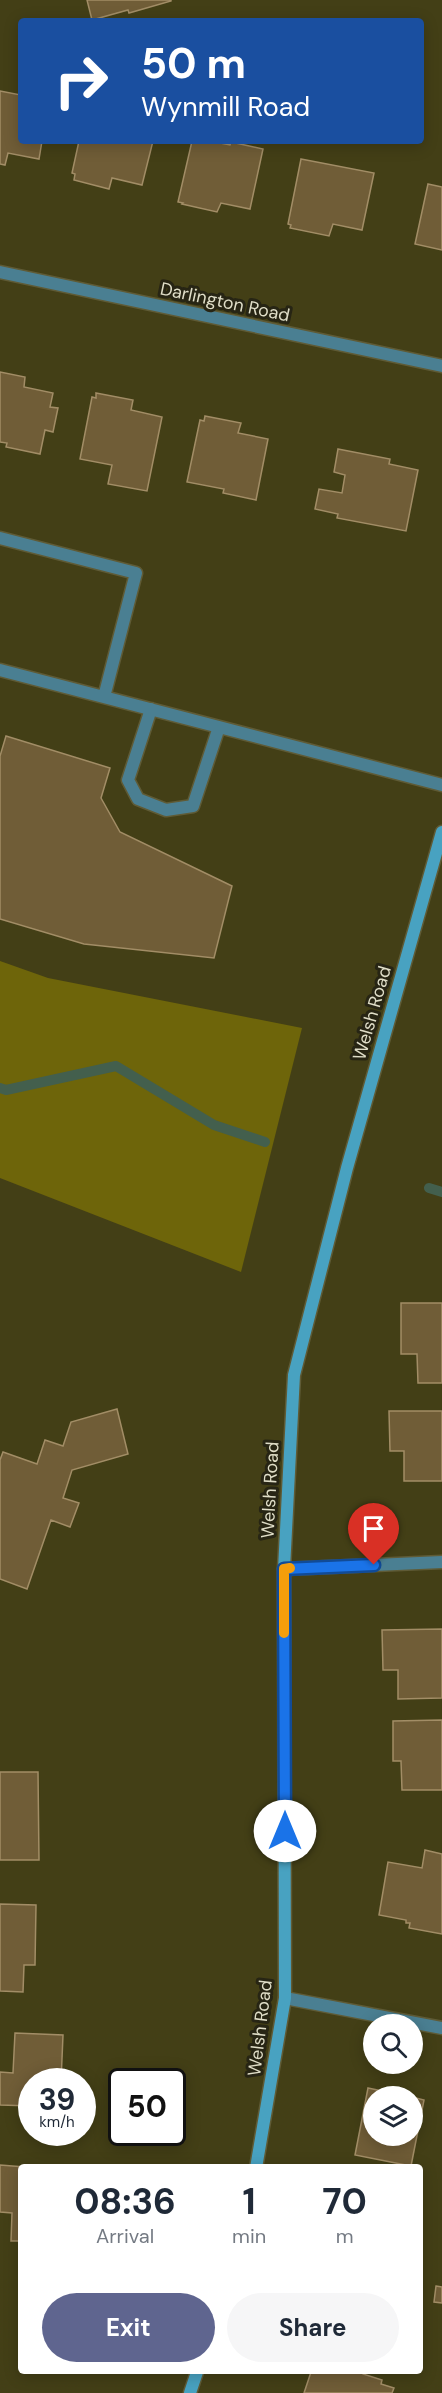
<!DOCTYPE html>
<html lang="en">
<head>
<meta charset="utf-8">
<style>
	body { margin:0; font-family:"DM Sans",sans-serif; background:#f6f6f7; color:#1f2937; height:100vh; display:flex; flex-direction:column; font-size:22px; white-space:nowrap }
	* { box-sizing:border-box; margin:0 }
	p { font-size:20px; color:#747a83 }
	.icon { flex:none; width:33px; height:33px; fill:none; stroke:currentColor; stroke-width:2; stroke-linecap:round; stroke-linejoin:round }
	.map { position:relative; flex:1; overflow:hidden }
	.details { position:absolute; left:18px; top:2164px; width:405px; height:210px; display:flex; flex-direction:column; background:#fff; border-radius:6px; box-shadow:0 3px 15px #0003 }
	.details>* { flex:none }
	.top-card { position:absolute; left:18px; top:18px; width:406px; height:126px; border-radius:6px; box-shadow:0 3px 15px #0003; background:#1a4fa0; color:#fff; overflow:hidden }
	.tools { position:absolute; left:363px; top:2014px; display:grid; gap:12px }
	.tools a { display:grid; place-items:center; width:60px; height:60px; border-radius:50%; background:#fff; box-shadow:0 3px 15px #0003; font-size:30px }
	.speed { position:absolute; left:18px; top:2068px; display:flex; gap:12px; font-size:30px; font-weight:700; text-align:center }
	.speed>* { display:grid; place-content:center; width:78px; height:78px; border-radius:50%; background:#fff; box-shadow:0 3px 15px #0003; line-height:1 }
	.speed small { font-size:15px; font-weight:400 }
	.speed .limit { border:3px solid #111; border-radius:9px; background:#fff; color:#111 }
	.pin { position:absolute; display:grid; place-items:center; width:51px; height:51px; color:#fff; margin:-62px -26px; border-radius:50% 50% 50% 0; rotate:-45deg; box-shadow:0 0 6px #0007 }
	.pin .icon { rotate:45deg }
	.me { position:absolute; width:66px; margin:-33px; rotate:0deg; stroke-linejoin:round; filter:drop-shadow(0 0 4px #0008) }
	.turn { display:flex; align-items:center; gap:21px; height:126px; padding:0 24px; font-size:27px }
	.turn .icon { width:78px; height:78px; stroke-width:2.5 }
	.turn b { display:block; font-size:42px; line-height:51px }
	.eta { display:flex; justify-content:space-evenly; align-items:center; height:102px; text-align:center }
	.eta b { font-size:36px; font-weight:700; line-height:42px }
	.primary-button { display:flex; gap:12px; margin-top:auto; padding:12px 24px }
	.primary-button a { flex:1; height:69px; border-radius:36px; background:#5f658f; color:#fff; font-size:24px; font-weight:700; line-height:69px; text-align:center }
	.primary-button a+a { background:#f6f6f7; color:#1f2937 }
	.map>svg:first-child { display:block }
</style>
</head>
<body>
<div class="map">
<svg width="442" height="2393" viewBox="0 0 442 2393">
	<rect width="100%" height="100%" fill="#433f16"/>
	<path fill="#6e650a" d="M0,961L48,978L302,1028L241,1272L0,1178Z"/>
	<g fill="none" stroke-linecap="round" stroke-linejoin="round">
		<path stroke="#435f4d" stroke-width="10" d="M0,1088L6,1090L116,1066L214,1125L265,1142
			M429,1188L442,1192"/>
	</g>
	<path fill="#705d37" stroke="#a28d66" stroke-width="1.5" d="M87,0H171V1L129,13L128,10L92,20Z
		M0,91L21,95V141H42L39,159L8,153L5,165L0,164Z
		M79,141H153L142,185L112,178L109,189L74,180L75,174L72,173Z
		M192,141H221L220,143L230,145L231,142L263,149L250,209L221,203L217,212L182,204L183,203L178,202Z
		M301,159L374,173L362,230L333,224L329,236L290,228L291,225L288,224Z
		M428,184L442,187V250L415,244Z
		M0,372L25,377L24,387L53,393L50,407L58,408L53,432L45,430L40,454L6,447L7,443L0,442Z
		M96,393L133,400L131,410L162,417L147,491L108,484L112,465L80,459L92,397L96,398Z
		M205,416L241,423L238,433L268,439L256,500L223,493L224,489L187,482L200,420L204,421Z
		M338,449L390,459L389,464L418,470L406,531L337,518L338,514L315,509L319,489L342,493L345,475L334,472Z
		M6,736L110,768L101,798L120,832L232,886L214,958L84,944L0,919V756Z
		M401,1303H442V1383H418L417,1354H401Z
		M117,1409L128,1454L72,1470L63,1498L79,1503L70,1527L51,1520L27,1589L0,1579V1460L3,1452L37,1464L45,1440L63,1446L71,1422Z
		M389,1411H442V1481H404V1451H390Z
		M442,1629V1698L398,1699V1670H383L382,1630Z
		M442,1720V1790H402L401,1761H393V1721Z
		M0,1772H38L39,1860H0Z
		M425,1850L442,1854V1934L409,1928L410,1923H406V1920L379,1915L388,1862L422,1868Z
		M0,1904L36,1905L35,1965H24L23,1992L0,1991Z
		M15,2033L63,2035L61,2082H32V2106L0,2105V2072L13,2073Z
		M368,2088L411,2097H374V2136H412V2097L424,2100L411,2166L355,2155Z
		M0,2165L38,2168H21V2241H11L12,2213L0,2212Z
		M436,2286L442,2287V2303L434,2302Z
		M311,2372H363V2374L382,2380L381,2384L394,2388L392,2393H304Z"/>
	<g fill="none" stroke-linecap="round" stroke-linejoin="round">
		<g stroke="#5f5b36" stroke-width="15">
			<path id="service" d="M0,538L136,573L104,697
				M0,670L442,785
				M151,709L128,780L138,799L166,810L193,806L219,727"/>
		</g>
		<g stroke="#5f5b36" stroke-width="15">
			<path id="minor" d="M284,1569L442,1562
				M285,1998L442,2028"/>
		</g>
		<g stroke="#5f5b36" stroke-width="15">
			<path id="tertiary" d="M0,272L442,366"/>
		</g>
		<g stroke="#5f5b36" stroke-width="15">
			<path id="secondary" d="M256,2168L285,1998L284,1569L294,1375L347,1168L442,832
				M190,2393L197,2372"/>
		</g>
		<use href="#service" stroke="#4a7f92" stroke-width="12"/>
		<use href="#minor" stroke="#4a7f92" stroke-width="12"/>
		<use href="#tertiary" stroke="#4a7f92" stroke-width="12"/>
		<use href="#secondary" stroke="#48a2c1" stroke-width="12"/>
	</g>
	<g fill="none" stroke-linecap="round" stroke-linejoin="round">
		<g stroke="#114b97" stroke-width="15">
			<path id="route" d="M285,1831L284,1569L374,1565"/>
		</g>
		<use href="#route" stroke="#1a73e8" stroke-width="10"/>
		<path stroke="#f59e0b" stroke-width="10" d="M284,1633V1569L290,1568"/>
	</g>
	<g text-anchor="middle" stroke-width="6" stroke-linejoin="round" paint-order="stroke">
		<g font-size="18" fill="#dfddc7" stroke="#272514">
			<text transform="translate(225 302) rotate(12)" y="6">Darlington Road</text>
			<text transform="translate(372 1013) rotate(-74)" y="6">Welsh Road</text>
			<text transform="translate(270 1490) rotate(-87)" y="6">Welsh Road</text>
			<text transform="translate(260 2028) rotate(-83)" y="6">Welsh Road</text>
		</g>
	</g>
</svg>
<div class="tools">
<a><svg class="icon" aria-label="search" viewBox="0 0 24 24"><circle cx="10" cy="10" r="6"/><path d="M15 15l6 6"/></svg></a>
<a><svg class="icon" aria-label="layers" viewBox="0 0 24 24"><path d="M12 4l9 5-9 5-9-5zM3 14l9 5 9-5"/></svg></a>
</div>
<div class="speed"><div>39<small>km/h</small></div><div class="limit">50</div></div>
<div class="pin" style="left:374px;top:1565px;background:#d93025"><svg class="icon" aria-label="arrive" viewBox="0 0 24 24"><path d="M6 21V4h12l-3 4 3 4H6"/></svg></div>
<svg class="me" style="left:285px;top:1831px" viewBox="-20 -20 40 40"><circle r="19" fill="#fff"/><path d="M0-13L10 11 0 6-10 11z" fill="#1a73e8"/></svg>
<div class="top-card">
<div class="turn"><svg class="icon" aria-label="right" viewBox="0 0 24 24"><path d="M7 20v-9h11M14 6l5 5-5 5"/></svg><div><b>50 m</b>Wynmill Road</div></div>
</div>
<section class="details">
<div class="eta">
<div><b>08:36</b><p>Arrival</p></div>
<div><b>1</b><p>min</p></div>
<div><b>70</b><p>m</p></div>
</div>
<div class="primary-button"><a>Exit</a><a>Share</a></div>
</section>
</div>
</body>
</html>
